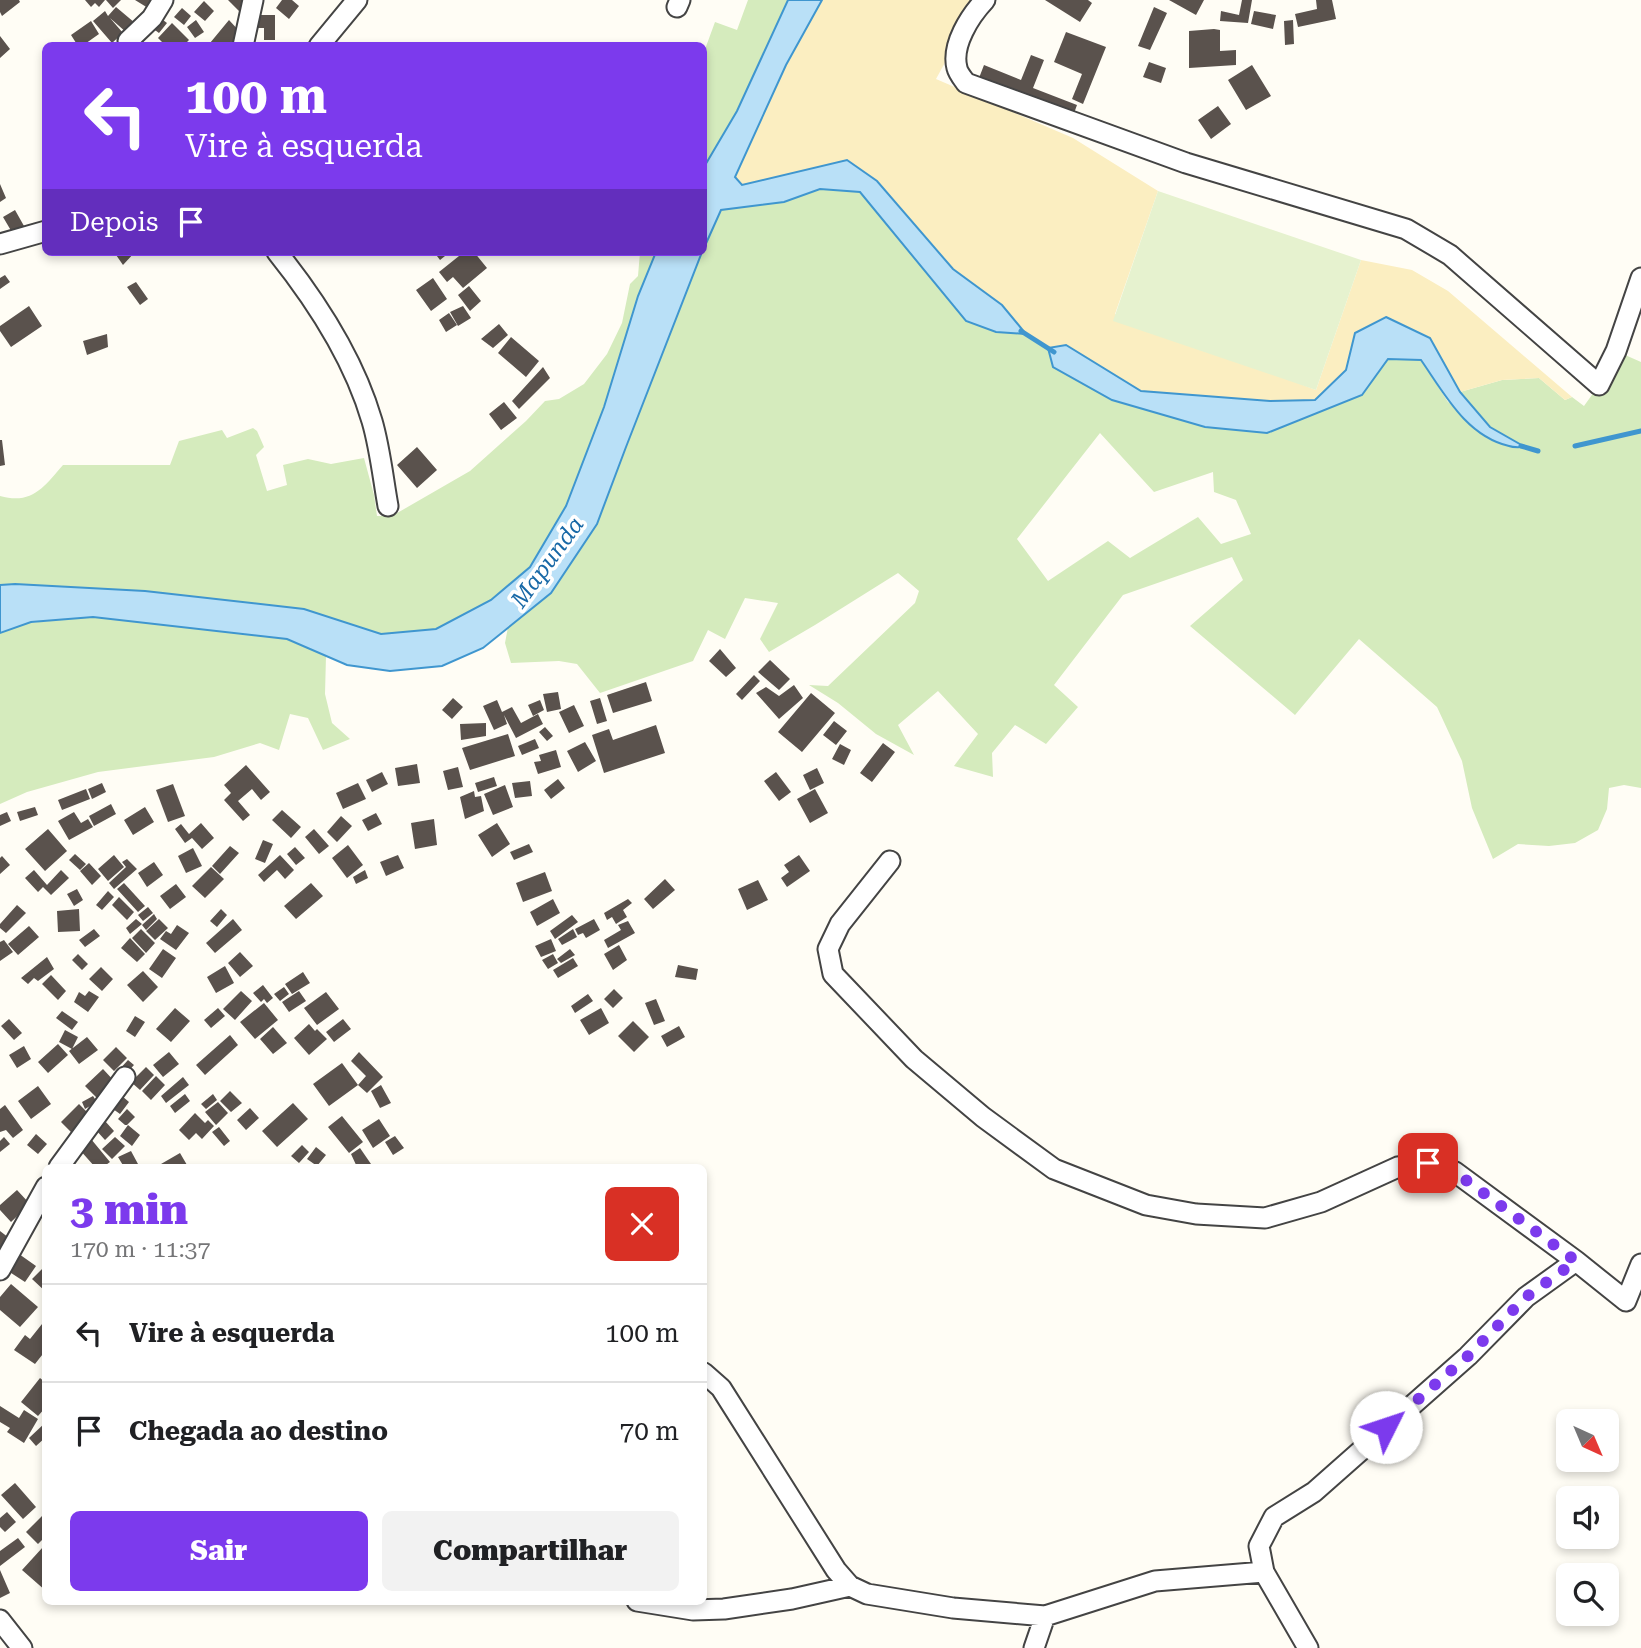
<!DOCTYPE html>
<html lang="pt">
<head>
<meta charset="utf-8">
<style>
	body { margin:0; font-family:"Roboto Serif",serif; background:#f2f2f2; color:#202124; height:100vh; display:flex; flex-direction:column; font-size:26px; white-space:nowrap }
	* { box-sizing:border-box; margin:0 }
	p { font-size:23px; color:#757577 }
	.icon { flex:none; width:38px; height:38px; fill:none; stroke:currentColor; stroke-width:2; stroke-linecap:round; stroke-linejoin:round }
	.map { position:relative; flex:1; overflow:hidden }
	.sheet { position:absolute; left:42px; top:1164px; width:665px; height:441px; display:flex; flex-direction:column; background:#fff; border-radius:10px; box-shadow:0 4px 10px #0003 }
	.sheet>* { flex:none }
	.banner { position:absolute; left:42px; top:42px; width:665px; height:214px; border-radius:10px; box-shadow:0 4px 10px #0003; background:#7c3aed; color:#fff; overflow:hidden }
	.needle { width:46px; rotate:136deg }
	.buttons { position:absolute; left:1556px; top:1409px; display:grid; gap:14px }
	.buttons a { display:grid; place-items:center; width:63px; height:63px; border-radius:10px; background:#fff; box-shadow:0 4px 10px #0003; font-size:35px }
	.pin { position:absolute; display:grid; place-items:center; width:60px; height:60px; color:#fff; margin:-30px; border-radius:14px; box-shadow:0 4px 10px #0006 }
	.me { position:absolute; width:77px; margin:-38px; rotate:49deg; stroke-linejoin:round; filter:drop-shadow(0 0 5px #0008) }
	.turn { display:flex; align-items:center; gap:24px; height:147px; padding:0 28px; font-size:32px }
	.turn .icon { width:91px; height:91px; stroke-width:2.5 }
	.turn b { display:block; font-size:49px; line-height:60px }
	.then { display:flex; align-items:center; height:66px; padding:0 28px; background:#0003; gap:14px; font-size:26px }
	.round { display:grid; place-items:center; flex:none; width:74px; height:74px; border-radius:10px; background:#f2f2f2 }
	.summary { display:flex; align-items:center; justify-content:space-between; height:119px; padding:0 28px }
	h1 { font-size:42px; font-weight:800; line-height:52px; color:#7c3aed }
	.cta { display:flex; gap:14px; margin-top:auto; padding:14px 28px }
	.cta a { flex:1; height:80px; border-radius:10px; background:#7c3aed; color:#fff; font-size:28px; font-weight:800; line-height:80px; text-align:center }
	.cta a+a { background:#f2f2f2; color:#202124 }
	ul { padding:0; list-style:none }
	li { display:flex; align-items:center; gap:21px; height:98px; padding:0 28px; border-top:2px solid #e0e0e0 }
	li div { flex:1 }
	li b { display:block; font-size:26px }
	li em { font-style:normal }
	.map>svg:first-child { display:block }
</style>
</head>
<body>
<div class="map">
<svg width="1641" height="1648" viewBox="0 0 1641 1648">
	<rect width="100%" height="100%" fill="#fffdf5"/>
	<path fill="#d5ebbd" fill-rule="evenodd" d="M748,0H788L737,111L704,167V52L715,22L737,30Z
		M820,189L860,192L966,321L996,332L1026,334L1048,348L1053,367L1362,395L1388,359L1421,360L1448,402L1523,447L1490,427L1460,392L1502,380L1539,378L1565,400L1572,397L1584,406L1599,385L1616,351L1641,362V788L1624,785L1609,788L1607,809L1598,830L1575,843L1549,846L1518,844L1493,859L1472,808L1462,761L1437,707L1359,639L1295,715L1190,626L1243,580L1232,557L1123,595L1054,685L1078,707L1046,744L1015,725L992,753L993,777L954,766L978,734L938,691L898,725L914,755L876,734L838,703L809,685L828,686L915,603L919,591L898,573L815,625L769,652L760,639L778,603L745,598L725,639L708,630L693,661L600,693L577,664L559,661L511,663L505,643L508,627L551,593L597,524L626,447L702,252H704V246L720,210L784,202ZM1100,433L1154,492L1213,472L1214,492L1236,500L1251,534L1221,544L1198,517L1130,558L1108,541L1048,581L1017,539Z
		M640,252H656L638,296L604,407L566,506L530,567L491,600L436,629L381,634L304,609L145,591L15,584L0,585V496C32,505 44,487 63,465H170L179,441L222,430L227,438L253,428L257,431L264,447L256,455L267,491L287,485L283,465L308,459L331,464L364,458L374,495L377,516H392L470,471L526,421L545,401L559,399L584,384L607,354L622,323L630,284L638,276Z
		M93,617L287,639L326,656L325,694L332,723L350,739L323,750L308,718L290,714L279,750L260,743L214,757L98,772L27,792L0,804V633L28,623Z"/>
	<path fill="#fbeec1" d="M822,0H985L971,15L936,79L1073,138L1158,191L1115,314L1316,390L1361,260L1412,270L1448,291L1572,397L1565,400L1539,378L1502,380L1460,392L1430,338L1356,333L1346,370L1315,400L1270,401L1141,391L1066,345L1048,348L1026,334L1002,305L953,269L877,181L847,160L742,185L735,177L786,65Z"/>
	<path fill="#e6f2cf" d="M1158,191L1361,260L1316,390L1113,321Z"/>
	<path fill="#b9e0f7" stroke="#3f96cf" stroke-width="2" d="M788,0H822L786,65L735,177L742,185L847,160L877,181L953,269L1002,305L1026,334L996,332L966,321L860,192L820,189L784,202L721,210L704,248V167L737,111Z
		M656,252H702L626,447L597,524L551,593L483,648L442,666L390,671L347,665L287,639L93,617L31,622L0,633V585L15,584L145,591L304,609L381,634L436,629L491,600L530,567L566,506L604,407L638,296Z
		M1386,317L1430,338L1460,392L1490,427L1525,447C1520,447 1514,448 1509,446C1466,436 1444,393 1421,360L1388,359L1362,395L1267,433L1205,427L1112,400L1053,367L1048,348L1066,345L1141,391L1270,401L1315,400L1346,370L1355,333Z"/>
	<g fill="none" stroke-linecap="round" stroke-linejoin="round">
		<path stroke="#3f96cf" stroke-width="5" d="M1021,331L1054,352
			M1521,446L1538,451
			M1575,446L1641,431"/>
	</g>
	<path fill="#5a524d" d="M0,0H19L20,2L2,16L0,12Z
		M85,0H105L99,7L95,3L91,7Z
		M106,0H121L113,8Z
		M135,0H154L148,8Z
		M228,0H245L248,3L239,11Z
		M282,0H292L299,6L289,19L276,8Z
		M1045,0H1088L1092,3L1080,22Z
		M1169,0H1204L1196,15Z
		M1242,0H1252L1248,23L1220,21L1221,11L1239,15Z
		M1316,0H1332L1336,19L1298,27L1295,14L1317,9Z
		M204,1L214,11L205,21L194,12Z
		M116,7L135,23L127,33L110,18L123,33L112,43L93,21L105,11L108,16Z
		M1154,7L1167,13L1150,50L1138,46Z
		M182,8L191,16L184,25L174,17Z
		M1254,11L1276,15L1273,29L1251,24Z
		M258,15H275V40H264V28H258Z
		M159,17L167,23L159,33L152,28Z
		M196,20L204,32L195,38L187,27Z
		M229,20L241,33L231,46H213L210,43Z
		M1293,20L1294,44L1285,45L1284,21Z
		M91,21L99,34L82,46H78L71,35Z
		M172,23L189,40L183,46H166L158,38Z
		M1214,29L1220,30V51L1236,50V65L1189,68V31Z
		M1066,32L1106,47L1083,104L1072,99L1082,74L1054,62Z
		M0,36L10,49L0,58Z
		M1031,55L1044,60L1033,88L1077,105L1073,116L979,78L984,65L1021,80Z
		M1149,62L1166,68L1161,83L1143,77Z
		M1252,65L1271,96L1246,110L1228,80Z
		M1218,106L1231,124L1211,139L1198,120Z
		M0,184L6,198L0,202Z
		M15,210L24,226L13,234L3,217Z
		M114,252H135L123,265Z
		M434,252H450L440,260Z
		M464,252H474L487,268L463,288L453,277L447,282L439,272Z
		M5,275L10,282L0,289V278Z
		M433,278L447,299L431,311L416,290Z
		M136,282L148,299L140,305L127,287Z
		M469,286L481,301L470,311L458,295Z
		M29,306L42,326L11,347L0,331V326Z
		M463,306L471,318L458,326L450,312Z
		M449,313L457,325L446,332L439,320Z
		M499,324L508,335L493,348L481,339Z
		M107,334L108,347L87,355L83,341Z
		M511,337L539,361L526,377L498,353Z
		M543,367L550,378L519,409L512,401Z
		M504,402L517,418L501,430L489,414Z
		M0,440H2L5,465L0,466Z
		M417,447L437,470L417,488L397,465Z
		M720,649L736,668L726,677L709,661Z
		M770,660L790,679L779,690L758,672Z
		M754,675L760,681L742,700L736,694Z
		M646,682L652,701L613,713L607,695Z
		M794,685L803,698L779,719L756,693L766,687L779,696Z
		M558,692L561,709L547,712L543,694Z
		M811,693L835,713L802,752L778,732Z
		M453,698L463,707L452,719L442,710Z
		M600,698L607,721L597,724L590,701Z
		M497,700L502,712L512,707L521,723L538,714L543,724L516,738L504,715L507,724L494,730L483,706Z
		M540,700L544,710L533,716L528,705Z
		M574,705L584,726L569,733L559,712Z
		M834,721L847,731L836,745L823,735Z
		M486,723V736L461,740L460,724Z
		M656,725L665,753L604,773L592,735L609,729L613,740Z
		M545,727L553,736L547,741L539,732Z
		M508,734L515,756L470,770L462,748Z
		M535,739L539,748L522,755L518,746Z
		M585,742L596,761L578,772L567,751Z
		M883,743L895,752L872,782L860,773Z
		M840,744L851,750L844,765L832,759Z
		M556,750L561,767L538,774L534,762L541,761L539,755Z
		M417,764L420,783L398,786L395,768Z
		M246,765L270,792L261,800L252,789L238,801L250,815L243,821L224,800L231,793L224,785Z
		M458,767L463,787L448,790L443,771Z
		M817,768L824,783L810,790L803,775Z
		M382,772L388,784L372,792L366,780Z
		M776,772L791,792L779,801L764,781Z
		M494,777L497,786L478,792L475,783Z
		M558,779L565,788L551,799L544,790Z
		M530,781L532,796L515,798L512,783Z
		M102,783L106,792L92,799L88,789Z
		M358,783L366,799L343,809L336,793Z
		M173,784L185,816L168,822L156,790Z
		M505,785L513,807L493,815L484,794Z
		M86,789L90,799L62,810L58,800Z
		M815,789L828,813L810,823L797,799Z
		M474,791L475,797L481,796L484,811L465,819L460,797Z
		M111,804L116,814L94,826L89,816Z
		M35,807L38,815L20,821L17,812Z
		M145,807L154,822L133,835L124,820Z
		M282,810L301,827L291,838L272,820Z
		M7,812L11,821L0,826V815Z
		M74,812L81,823L88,819L93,827L69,840L58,821Z
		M376,813L382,824L368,831L362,820Z
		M341,816L352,826L337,842L327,832Z
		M434,819L437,845L415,849L411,823Z
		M201,823L214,838L202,849L192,838L185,843L175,829L181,824L189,834Z
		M497,823L510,844L492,857L478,835Z
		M48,829L67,851L45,871L25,849Z
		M314,829L329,846L319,854L305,837Z
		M263,840L273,844L265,863L255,859Z
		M529,844L533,852L514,860L510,852Z
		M348,845L363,865L347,878L332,858Z
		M230,846L239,853L220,874L212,866Z
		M295,847L305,858L296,865L287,854Z
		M193,848L202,866L186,873L178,856Z
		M75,854L86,864L80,870L69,860Z
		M114,855L124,867L108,881L98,869Z
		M280,855L294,870L285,879L277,870L264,882L258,875Z
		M398,855L404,868L386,876L380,862Z
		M799,855L810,871L787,887L781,878L789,872L784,865Z
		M2,856L10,865L0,874V858Z
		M127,859L137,869L114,889L109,883L126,867L122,862Z
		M154,862L163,875L147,887L138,873Z
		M89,863L101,876L92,885L80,871Z
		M211,867L224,879L205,898L192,886Z
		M34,870L47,885L61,870L69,878L51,895L43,887L38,892L25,878Z
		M365,870L368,878L356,884L353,877Z
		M545,872L552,891L523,902L516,883Z
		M665,879L675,890L653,909L644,899Z
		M758,880L768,900L747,910L738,889Z
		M124,883L145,906L138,912L117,889Z
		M311,883L323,896L296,919L284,906Z
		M176,884L186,897L170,909L160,896Z
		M77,889L83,900L74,906L67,894Z
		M108,891L114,897L102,910L96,905Z
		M119,897L134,912L127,920L112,905Z
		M553,899L560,913L537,926L530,912Z
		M628,899L632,903L623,910L627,917L616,924L612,917L607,920L604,913Z
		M17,905L26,913L6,933L0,928V924Z
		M148,907L153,913L143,921L138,915Z
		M79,909L80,931L58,932L57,911Z
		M221,909L227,915L217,927L210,921Z
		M154,914L157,919L146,930L142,925Z
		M572,915L578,922L555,939L550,931Z
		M136,919L142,924L130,934L126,928Z
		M159,919L168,928L155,940L146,931Z
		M233,919L242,930L215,953L206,943Z
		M594,919L600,930L586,938L583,933L578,935L575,929Z
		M628,921L635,933L608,948L604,940L621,930L618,925Z
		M177,925L189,933L176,950L160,939L166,931L171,934Z
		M29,926L39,937L18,955L8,944Z
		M94,929L100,936L85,947L79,940Z
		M141,929L155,943L146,953L132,938Z
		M573,929L577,937L562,945L558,939Z
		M130,938L145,954L137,962L121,948Z
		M551,939L556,951L541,957L535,946Z
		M4,940L13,952L0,961V942Z
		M619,945L627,960L613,970L604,954Z
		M163,949L176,958L162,978L149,969Z
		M570,949L575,955L561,963L557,959Z
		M240,952L253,966L240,977L228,963Z
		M78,954L88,964L82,970L72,960Z
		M553,954L558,963L548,969L542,960Z
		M47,957L54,969L38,981L34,978L28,984L21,978Z
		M573,958L578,966L558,978L553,970Z
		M678,965L698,969L696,980L675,977Z
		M225,966L234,983L216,993L207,977Z
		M101,967L113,979L102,991L89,979Z
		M143,971L158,987L143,1002L127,985Z
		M303,972L310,983L292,994L285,984Z
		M51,975L66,991L58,1000L42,984Z
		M263,985L273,998L267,1003L264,999L261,1002L253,993Z
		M284,987L289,994L280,1001L274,994Z
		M614,989L623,998L613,1008L604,999Z
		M89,991L99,997L88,1012L74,1002L79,992L85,996Z
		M241,991L252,1001L235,1020L223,1009Z
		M299,991L306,1001L289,1012L282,1002Z
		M326,992L339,1009L317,1025L304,1008Z
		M588,994L593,1001L575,1013L571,1006Z
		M656,999L665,1021L654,1025L645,1003Z
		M264,1003L278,1020L255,1039L240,1022Z
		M175,1008L190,1021L171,1042L156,1029Z
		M218,1008L225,1016L211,1028L204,1020Z
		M601,1008L609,1023L589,1035L580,1020Z
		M62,1011L78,1022L72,1030L56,1018Z
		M135,1016L145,1022L135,1037L126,1031Z
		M9,1019L22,1033L14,1040L1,1026Z
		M343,1019L351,1029L334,1042L326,1032Z
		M633,1021L649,1037L634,1052L618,1036Z
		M309,1024L315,1031L317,1029L327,1039L309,1055L294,1038Z
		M679,1026L685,1037L667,1047L661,1036Z
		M273,1027L287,1043L273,1054L260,1039Z
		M65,1030L78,1037L72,1049L59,1042Z
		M230,1035L238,1045L205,1075L196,1065Z
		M87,1037L98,1050L79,1064L69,1051Z
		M58,1044L68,1055L48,1073L38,1062Z
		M24,1046L31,1059L17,1068L9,1055Z
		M116,1047L127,1058L114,1071L103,1060Z
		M169,1052L179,1064L163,1077L153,1065Z
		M359,1052L383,1077L367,1093L358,1085L329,1106L313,1084L342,1063L358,1085L366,1076L351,1061Z
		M128,1060L134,1065L123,1077L117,1072Z
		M146,1067L154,1075L140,1090L131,1082Z
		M103,1069L115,1082L97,1098L85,1086Z
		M156,1076L165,1085L151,1100L142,1091Z
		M183,1077L189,1085L166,1103L161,1096Z
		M381,1085L391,1103L380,1108L371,1091Z
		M38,1086L51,1104L31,1119L18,1101Z
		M230,1091L242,1103L231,1112L220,1101Z
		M185,1094L190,1101L175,1113L170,1106Z
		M213,1094L217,1100L206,1109L201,1104Z
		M93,1096L97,1102L85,1109L82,1102Z
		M122,1096L129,1102L120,1114L113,1109Z
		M218,1102L228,1113L216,1125L205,1112Z
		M293,1103L308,1119L277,1147L262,1131Z
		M79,1104L91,1116L73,1134L61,1122Z
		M5,1105L23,1130L13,1138L6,1130L0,1132V1109Z
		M250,1108L259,1118L246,1130L237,1120Z
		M127,1109L135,1117L127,1125H125L118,1119Z
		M195,1113L205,1123L208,1120L214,1126L202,1139L196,1133L189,1140L179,1130Z
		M342,1116L363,1142L349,1153L328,1127Z
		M379,1119L390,1136L373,1148L362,1130Z
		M105,1121L114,1131L105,1140L95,1129Z
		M128,1125L140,1135L132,1146L120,1136Z
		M219,1127L230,1141L224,1146L212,1132Z
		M36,1134L47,1144L38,1154L27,1145Z
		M395,1136L404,1148L393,1155L385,1142Z
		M4,1137L10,1144L0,1152V1141Z
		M115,1137L125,1146L112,1159L102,1149Z
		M91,1139L110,1162L103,1167H95L79,1149Z
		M302,1145L309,1152L299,1163L291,1156Z
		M316,1147L326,1155L317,1166L307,1159Z
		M360,1148L371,1164L365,1167H357L351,1154Z
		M131,1151L138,1164L133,1167H124L118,1157Z
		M180,1153L187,1165L183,1167H163L161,1164Z
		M17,1190L30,1204L11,1222L0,1210V1205Z
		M0,1231L13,1241L0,1256Z
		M19,1254L36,1266L25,1282L8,1271Z
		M46,1265V1292L32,1279Z
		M11,1284L38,1307L20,1327L0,1310V1297Z
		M46,1319V1350L35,1364L14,1350L25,1335L30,1339Z
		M40,1378L46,1383V1407L38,1416L21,1402Z
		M0,1406L19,1418L24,1410L38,1419L24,1443L7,1432L10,1428L0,1422Z
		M46,1422V1437L36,1446L29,1438Z
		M15,1483L36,1507L23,1519L1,1495Z
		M7,1512L16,1522L5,1532L0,1527V1518Z
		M42,1516L46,1520V1536L38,1544L26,1532Z
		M18,1538L25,1547L0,1566V1551Z
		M43,1547L46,1549V1591L22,1570Z
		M0,1570L10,1593L0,1598Z"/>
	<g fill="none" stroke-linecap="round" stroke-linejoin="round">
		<g stroke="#444" stroke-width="23">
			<path id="street" d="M985,0C970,16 951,45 957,68C958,73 963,79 966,83L1186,163L1406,229L1450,255L1599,385L1616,351L1641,278
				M677,7L680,0
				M128,41L152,18L163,0
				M243,46L253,0
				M319,46L357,0
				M0,244L46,231
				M277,252C317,302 354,359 372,421C380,448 383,478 388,506
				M890,861L840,924L828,949L833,974L914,1059L983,1117L1054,1169L1146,1205L1196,1214L1265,1218L1321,1202L1398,1167L1428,1163L1455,1172L1576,1261L1626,1301L1641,1264
				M59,1167L125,1077
				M0,1270L46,1187
				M704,1373L721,1388L836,1570L850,1586L867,1594L953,1608L1045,1616L1155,1581L1264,1572
				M637,1601L693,1610L724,1609L792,1599L850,1586
				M0,1620L22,1648
				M1034,1648L1045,1616
				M1308,1648L1264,1572L1259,1546L1274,1517L1314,1492L1468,1356L1526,1297L1576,1261"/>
		</g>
		<use href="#street" stroke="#fff" stroke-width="19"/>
	</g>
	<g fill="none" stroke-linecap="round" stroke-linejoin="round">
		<path stroke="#7c3aed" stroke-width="12" stroke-dasharray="0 21.6" d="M1386,1427L1468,1356L1526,1297L1576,1261L1455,1172L1428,1163"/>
	</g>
	<g text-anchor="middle" stroke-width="7" stroke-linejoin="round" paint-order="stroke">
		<g font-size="23" font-style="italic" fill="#1768a6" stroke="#fff">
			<text transform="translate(547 562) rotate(-54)" y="8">Mapunda</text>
		</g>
	</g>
</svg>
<div class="buttons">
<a><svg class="needle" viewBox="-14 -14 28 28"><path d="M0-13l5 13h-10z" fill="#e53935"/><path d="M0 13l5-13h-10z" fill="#757577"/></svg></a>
<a><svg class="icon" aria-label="sound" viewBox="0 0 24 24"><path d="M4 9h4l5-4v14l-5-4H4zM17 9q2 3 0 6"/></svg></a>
<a><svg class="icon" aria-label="search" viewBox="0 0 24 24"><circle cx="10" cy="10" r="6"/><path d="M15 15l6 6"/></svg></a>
</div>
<div class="pin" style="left:1428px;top:1163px;background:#d93025"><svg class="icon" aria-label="arrive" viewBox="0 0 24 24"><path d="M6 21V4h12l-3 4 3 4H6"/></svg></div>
<svg class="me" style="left:1386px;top:1427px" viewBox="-20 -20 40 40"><circle r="19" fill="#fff"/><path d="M0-13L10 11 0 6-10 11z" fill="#7c3aed"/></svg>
<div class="banner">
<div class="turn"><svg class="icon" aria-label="left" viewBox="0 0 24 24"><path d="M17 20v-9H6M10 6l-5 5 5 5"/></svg><div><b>100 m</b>Vire à esquerda</div></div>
<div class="then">Depois<svg class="icon" aria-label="arrive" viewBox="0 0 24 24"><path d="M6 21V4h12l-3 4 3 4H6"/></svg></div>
</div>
<section class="sheet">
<div class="summary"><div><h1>3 min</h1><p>170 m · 11:37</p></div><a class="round" style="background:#d93025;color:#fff"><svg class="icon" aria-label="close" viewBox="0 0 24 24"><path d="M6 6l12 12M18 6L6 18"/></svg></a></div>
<ul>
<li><svg class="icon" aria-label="left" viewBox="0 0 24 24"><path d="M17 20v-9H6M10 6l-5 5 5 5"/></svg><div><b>Vire à esquerda</b></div><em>100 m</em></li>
<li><svg class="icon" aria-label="arrive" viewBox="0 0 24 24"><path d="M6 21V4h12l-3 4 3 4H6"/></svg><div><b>Chegada ao destino</b></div><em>70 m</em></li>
</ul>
<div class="cta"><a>Sair</a><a>Compartilhar</a></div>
</section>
</div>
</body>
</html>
